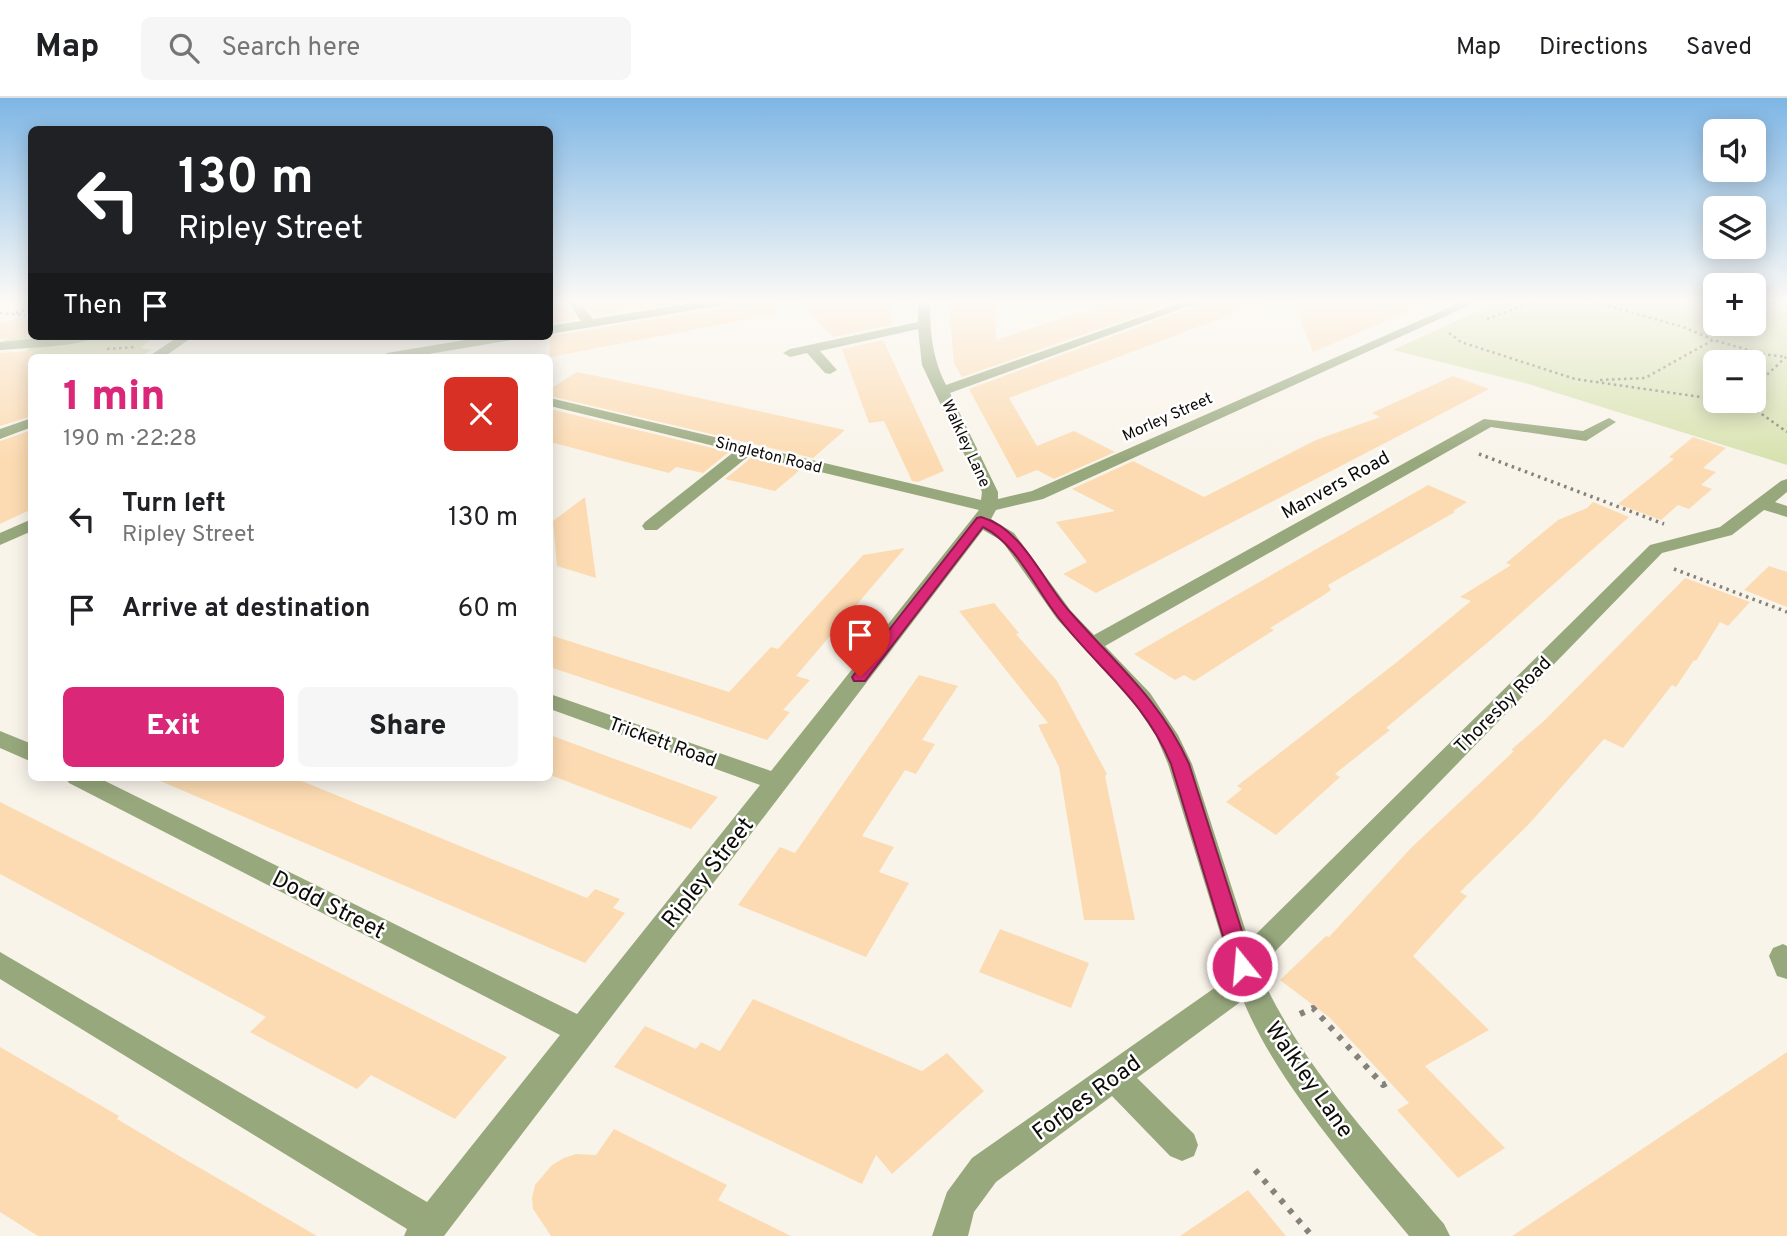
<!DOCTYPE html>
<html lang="en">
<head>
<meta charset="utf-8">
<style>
	body { margin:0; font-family:Overpass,sans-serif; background:#f6f6f6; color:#202124; height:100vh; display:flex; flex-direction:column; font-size:26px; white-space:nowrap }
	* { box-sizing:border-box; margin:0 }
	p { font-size:23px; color:#757577 }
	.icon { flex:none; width:38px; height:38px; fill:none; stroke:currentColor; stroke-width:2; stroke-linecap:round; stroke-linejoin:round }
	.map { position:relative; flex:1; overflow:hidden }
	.drawer { position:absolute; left:28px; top:256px; width:525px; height:427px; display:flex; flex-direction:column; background:#fff; border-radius:10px; box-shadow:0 4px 18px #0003 }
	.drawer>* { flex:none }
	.hud { position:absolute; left:28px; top:28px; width:525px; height:214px; border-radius:10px; box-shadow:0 4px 18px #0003; background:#202124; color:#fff; overflow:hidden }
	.fabs { position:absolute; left:1703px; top:21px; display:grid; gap:14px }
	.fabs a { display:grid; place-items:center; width:63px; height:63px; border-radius:10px; background:#fff; box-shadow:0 4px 18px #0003; font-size:35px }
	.pin { position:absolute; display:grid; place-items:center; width:60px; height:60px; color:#fff; margin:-72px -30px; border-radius:50% 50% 50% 0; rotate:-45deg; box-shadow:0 0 7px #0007 }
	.pin .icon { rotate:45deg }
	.me { position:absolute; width:77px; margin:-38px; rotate:343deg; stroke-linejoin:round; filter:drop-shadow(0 0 5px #0008) }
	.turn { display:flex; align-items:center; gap:24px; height:147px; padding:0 35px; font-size:32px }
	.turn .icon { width:91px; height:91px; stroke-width:2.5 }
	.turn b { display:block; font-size:49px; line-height:60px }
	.then { display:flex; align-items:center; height:66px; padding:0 35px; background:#0003; gap:14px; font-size:26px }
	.round { display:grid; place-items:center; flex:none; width:74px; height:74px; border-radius:10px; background:#f6f6f6 }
	.head { display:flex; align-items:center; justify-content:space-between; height:119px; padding:0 35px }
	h1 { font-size:42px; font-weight:800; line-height:52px; color:#db2777 }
	.action { display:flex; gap:14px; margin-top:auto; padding:14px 35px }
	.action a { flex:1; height:80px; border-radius:10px; background:#db2777; color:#fff; font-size:28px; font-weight:800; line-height:80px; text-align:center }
	.action a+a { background:#f6f6f6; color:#202124 }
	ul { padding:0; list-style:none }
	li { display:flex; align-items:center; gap:21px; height:91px; padding:0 35px }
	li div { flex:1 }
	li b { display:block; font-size:26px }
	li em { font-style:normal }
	header { display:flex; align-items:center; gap:42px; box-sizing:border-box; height:98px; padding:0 35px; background:#fff; border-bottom:2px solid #e0e0e0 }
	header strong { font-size:33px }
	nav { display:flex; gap:38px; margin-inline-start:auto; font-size:24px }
	.search { width:490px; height:63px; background:#f6f6f6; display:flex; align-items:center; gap:18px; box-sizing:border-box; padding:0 24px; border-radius:10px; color:#757577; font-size:26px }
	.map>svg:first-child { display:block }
</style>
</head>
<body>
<header>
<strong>Map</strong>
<div class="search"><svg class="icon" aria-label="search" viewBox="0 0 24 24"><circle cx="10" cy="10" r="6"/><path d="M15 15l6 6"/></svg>Search here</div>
<nav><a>Map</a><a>Directions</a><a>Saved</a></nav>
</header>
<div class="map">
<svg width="1787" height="1138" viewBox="0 0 1787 1138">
	<rect width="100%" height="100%" fill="#f9f4ea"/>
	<path fill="#d8e2b0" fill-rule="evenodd" d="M1500,203H1715V226H1754V203H1787V367L1525,285L1393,252ZM1754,264V303H1715V264Z
		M31,233L32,238H165L153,239L141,250L152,252L139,259H32L12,263L30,250L1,243Z"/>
	<path fill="#fcdbb2" d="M596,203H690L594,218L584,205Z
		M731,203H774L776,216L550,259V238L723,210Z
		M798,203H894L891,227L833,239Z
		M948,203H995L996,242L1115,203H1179L962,279L954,265Z
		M1205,203H1261L1262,205L1009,300L1037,348L1074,333L1115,354L1054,381L1037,372L1017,380L969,291L1203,205Z
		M1293,203H1434L1313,254Z
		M567,207L576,221L550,225V210Z
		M18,220L32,224V238L0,241V226Z
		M883,242L944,373L918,384L912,383L884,323L869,325L842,251Z
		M32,253V318L0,328V255Z
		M577,274L654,290L845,332L813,360L550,298V291Z
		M1453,278L1489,291L1096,495L1063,476L1087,464L1056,424L1115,413L1072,391L1133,363L1204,399L1316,342L1380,319L1372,315Z
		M550,311L729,354L703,375L676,369L669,375L630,365L550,344Z
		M32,332V411L0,426V343Z
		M1693,339L1726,350L1703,370L1716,374L1701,387L1712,391L1689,411L1678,407L1661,422L1618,406L1674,361L1669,359Z
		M751,360L800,372L775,393L725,381Z
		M1428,387L1467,404L1453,413L1455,414L1328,487L1331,492L1324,497L1270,530L1274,532L1194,583L1184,577L1175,582L1134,556Z
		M585,399L596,480L557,468L553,423Z
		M1593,404L1629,419L1493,540L1386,630L1390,632L1335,676L1340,679L1276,737L1226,704L1242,691L1237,688L1397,564L1471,503L1460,499L1511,467L1506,465L1558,422L1587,410Z
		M905,450L796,578L810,582L783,612L790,614L767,642L550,569V537L729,594L771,549L778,551L863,457Z
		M1769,468L1787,474V509L1744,492Z
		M1685,480L1750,504L1728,528L1720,524L1696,563L1694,562L1676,589L1672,587L1623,650L1604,641L1529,726L1460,794L1467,798L1413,858L1489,932L1425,968L1505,1050L1458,1080L1397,1012L1409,1005L1330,920L1280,882L1326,838L1329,839L1411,750L1514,653L1511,652L1546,621Z
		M994,505L1019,535L1016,536L1057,583L1107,676L1105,678L1135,822H1084L1059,669L1038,627L1048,625L959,513Z
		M919,577L958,588L922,642L935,646L916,676L905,672L862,738L894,749L879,774L909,785L866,859L738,807L780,749L795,755Z
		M550,637L718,699L691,731L550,677Z
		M151,679H292L587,800L595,791L620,801L613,810L625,815L585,865Z
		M0,704L507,959L455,1021L371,977L357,991L250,934L266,919L0,776Z
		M1000,831L1089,865L1071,910L979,874Z
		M753,901L922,973L947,955L984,993L892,1076L876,1057L862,1086L614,969L645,928L696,951L701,944L720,953Z
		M0,949L119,1018L117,1021L181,1059L317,1138H38L0,1114Z
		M1787,954V1138H1512Z
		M614,1031L727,1087L718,1102L791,1138H551L533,1111L532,1100L535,1087L552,1067L564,1060L576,1056L596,1057Z
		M1248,1092L1286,1138H1180Z"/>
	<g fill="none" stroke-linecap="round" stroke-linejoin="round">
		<path stroke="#85827b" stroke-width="2.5" stroke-dasharray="2.5 3.5" stroke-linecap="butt" d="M1591,203L1683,229L1712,241
			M0,215L25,217
			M16,215L32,210
			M1487,221L1535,203
			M1449,235L1461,244L1575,281L1715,301
			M107,251L136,249
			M1600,282L1645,280L1713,242L1763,256L1786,259
			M1754,289L1786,259
			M1722,303L1759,314L1787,334"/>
		<path stroke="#85827b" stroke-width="3.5" stroke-dasharray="2.5 4.5" stroke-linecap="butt" d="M1479,356L1664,426
			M1674,471L1787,514"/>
		<path stroke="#85827b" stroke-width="6" stroke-dasharray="5 8" stroke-linecap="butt" d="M1300,916L1313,910L1383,987L1389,984
			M1255,1072L1312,1138"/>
		<path fill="#98a87d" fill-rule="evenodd" d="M567,203H579L593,221L704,203H729L723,207L550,236V228L581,223Z
			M918,203H930C930,234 932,259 946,287L1186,203H1202L950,295L998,394V401L1032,393L1464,203H1479L1043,401L996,412L991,421L1014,435L1071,513L1094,537L1484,321L1583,333L1609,320L1616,324L1586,343L1491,329L1105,548L1150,595L1178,637L1192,666L1249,843L1650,447L1720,429L1781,383L1787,381V394L1775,404L1787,408V419L1764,412L1732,437L1662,455L1258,871C1300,967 1377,1047 1444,1126L1450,1138H1409C1354,1071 1275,982 1243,902L1137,980L1194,1036L1198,1047L1194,1058L1182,1063L1170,1058L1112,998L996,1084L974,1114L968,1138H932L947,1094L972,1060L1233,877L1168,666L1156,638L1134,605L1057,521L1002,443L983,432L444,1138H404L407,1131L0,881V854L427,1104L560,937L69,685L65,679H97L577,916L760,687L550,611V596L771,673L979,412L750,357L657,432H645L642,428L645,424L735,353L550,308V300L981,402L982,394L922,267L918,231L820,253L837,272L830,276L825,275L807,255L790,259L783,255L790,251L918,224Z
			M65,238H97C83,249 21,250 0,252V244Z
			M179,238H194L164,259H148Z
			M489,238H518L512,242L411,259H380L387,255Z
			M32,320V329L0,341V331Z
			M32,421V433L0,447V435Z
			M0,633L32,646V664L0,650Z
			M1783,846L1787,848V881L1777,878L1769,858L1773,850Z"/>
	</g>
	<linearGradient id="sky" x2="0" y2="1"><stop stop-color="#7eb6e5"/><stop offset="0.56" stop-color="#fcfaf6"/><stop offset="1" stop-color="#fcfaf6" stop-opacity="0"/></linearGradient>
	<rect width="1787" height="362" fill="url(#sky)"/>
	<path fill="#db2777" stroke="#8e194d" stroke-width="2" d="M981,419C1024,431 1043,485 1071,515C1116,566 1161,603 1189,666L1253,868L1250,874L1242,877L1235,874L1232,868L1171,666C1144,601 1099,572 1058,519C1035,490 1017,446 983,429L865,583H854L852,579L977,420Z"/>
	<g text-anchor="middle" stroke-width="5" stroke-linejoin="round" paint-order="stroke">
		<g font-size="16" fill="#0d0c08" stroke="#fff">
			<text transform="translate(1167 318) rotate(-24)" y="6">Morley Street</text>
			<text transform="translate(967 345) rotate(65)" y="6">Walkley Lane</text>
			<text transform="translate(769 356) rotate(14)" y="6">Singleton Road</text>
		</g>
		<g font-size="19" fill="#0d0c08" stroke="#fff">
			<text transform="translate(1335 386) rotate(-29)" y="7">Manvers Road</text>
			<text transform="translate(1502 606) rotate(-45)" y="7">Thoresby Road</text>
			<text transform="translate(663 643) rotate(20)" y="7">Trickett Road</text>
		</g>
		<g font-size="23" fill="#0d0c08" stroke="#fff">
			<text transform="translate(707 774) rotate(-52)" y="8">Ripley Street</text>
			<text transform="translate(329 806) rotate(27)" y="8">Dodd Street</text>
			<text transform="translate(1310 981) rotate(55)" y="8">Walkley Lane</text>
			<text transform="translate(1086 999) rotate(-36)" y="8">Forbes Road</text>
		</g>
	</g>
</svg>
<div class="fabs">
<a><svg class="icon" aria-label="sound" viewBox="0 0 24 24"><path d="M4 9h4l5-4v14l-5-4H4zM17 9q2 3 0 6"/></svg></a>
<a><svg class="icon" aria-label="layers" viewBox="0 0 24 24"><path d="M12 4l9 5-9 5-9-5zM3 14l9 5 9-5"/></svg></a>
<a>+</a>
<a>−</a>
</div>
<div class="pin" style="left:860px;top:579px;background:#d93025"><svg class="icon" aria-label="arrive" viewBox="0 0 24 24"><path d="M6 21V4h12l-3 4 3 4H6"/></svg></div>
<svg class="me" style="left:1242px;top:868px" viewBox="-20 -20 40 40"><circle r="17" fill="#db2777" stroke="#fff" stroke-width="3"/><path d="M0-11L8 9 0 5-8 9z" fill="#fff"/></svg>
<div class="hud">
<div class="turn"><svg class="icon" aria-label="left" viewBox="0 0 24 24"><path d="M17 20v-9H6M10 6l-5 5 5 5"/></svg><div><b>130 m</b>Ripley Street</div></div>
<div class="then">Then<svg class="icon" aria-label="arrive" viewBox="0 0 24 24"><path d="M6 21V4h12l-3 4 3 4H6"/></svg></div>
</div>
<section class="drawer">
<div class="head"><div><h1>1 min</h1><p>190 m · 22:28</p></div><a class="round" style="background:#d93025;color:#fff"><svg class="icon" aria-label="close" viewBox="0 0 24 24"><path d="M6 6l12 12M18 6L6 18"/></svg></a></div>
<ul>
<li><svg class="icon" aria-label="left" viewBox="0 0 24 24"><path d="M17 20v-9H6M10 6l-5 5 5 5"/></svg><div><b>Turn left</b><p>Ripley Street</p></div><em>130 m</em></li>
<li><svg class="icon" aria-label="arrive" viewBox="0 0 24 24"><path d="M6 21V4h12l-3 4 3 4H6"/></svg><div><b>Arrive at destination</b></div><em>60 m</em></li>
</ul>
<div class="action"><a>Exit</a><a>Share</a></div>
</section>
</div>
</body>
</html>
